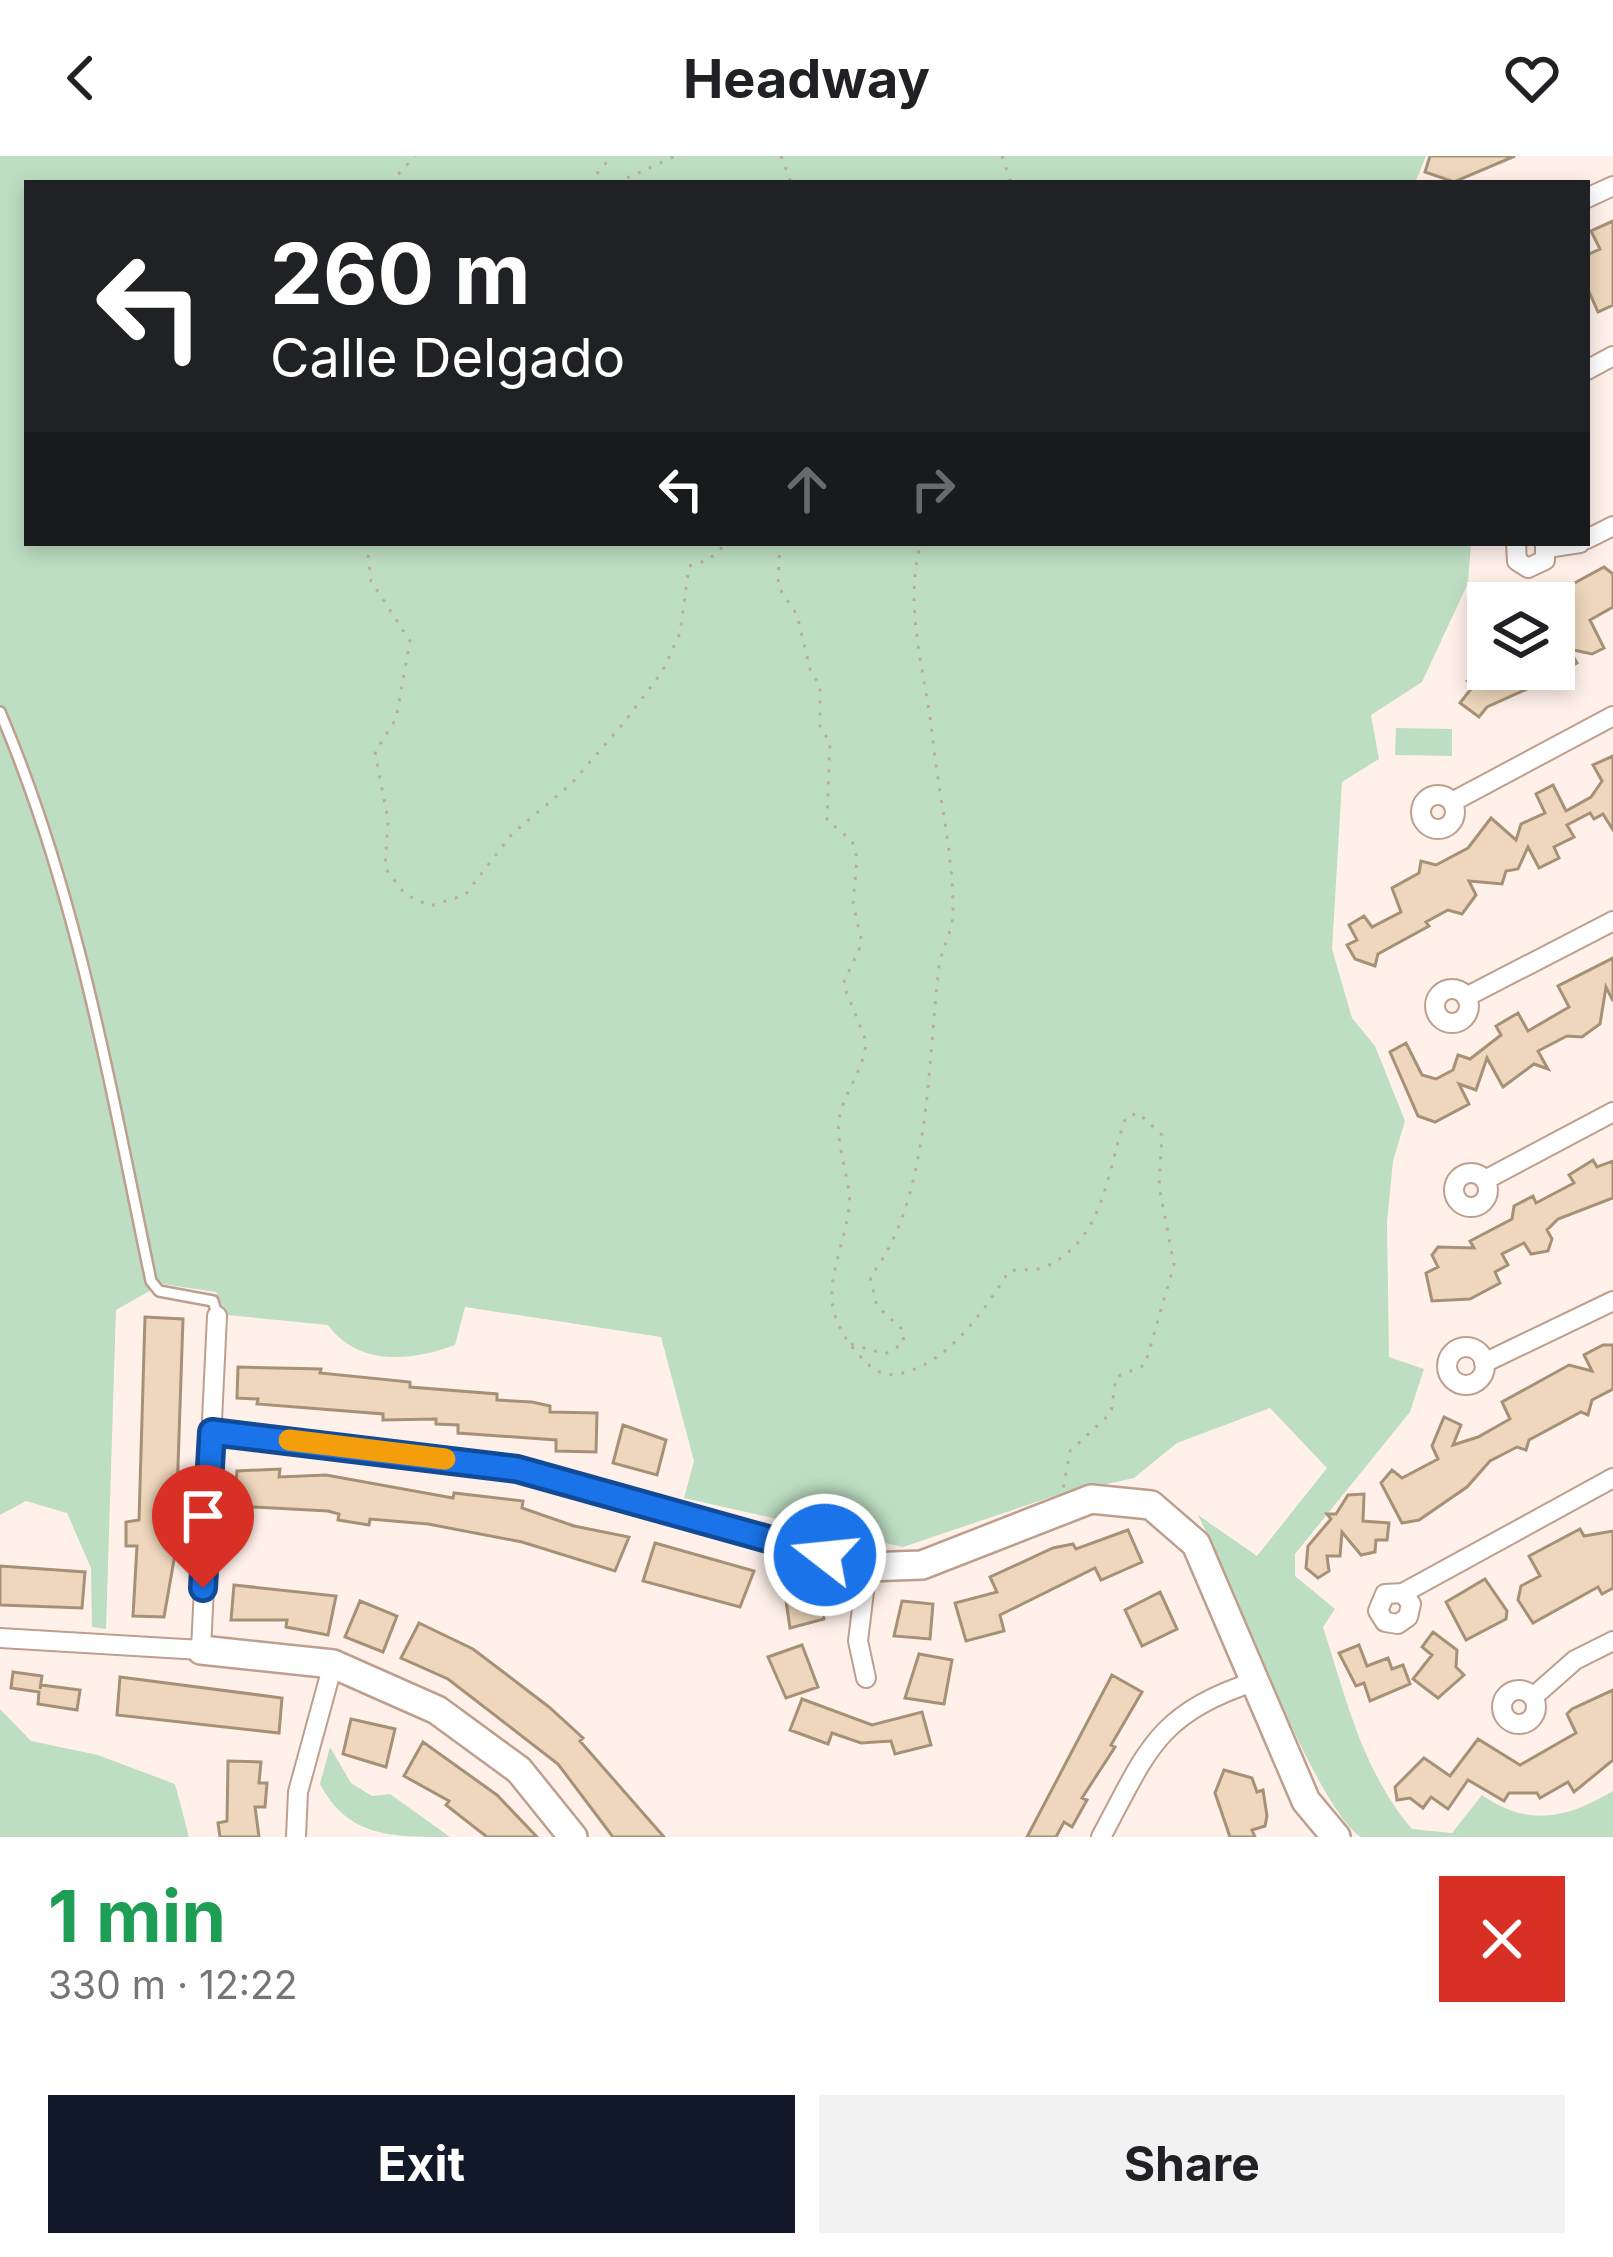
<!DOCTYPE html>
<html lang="en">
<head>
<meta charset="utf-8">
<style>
	body { margin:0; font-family:Inter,sans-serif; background:#f2f2f2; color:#202124; height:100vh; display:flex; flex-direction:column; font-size:45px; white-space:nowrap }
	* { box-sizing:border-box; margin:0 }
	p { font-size:39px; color:#757577 }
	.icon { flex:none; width:66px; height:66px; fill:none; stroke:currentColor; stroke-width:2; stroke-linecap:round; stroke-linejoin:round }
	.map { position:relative; height:1681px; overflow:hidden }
	.sheet { display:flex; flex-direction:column; background:#fff; flex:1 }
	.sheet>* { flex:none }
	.guide { position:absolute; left:24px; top:24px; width:1566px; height:366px; border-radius:0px; box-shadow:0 6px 18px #0003; background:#202124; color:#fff; overflow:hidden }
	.buttons { position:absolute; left:1467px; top:426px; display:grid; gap:24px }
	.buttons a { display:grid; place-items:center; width:108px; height:108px; border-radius:0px; background:#fff; box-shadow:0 6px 18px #0003; font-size:60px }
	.pin { position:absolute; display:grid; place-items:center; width:102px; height:102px; color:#fff; margin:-123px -51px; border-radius:50% 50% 50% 0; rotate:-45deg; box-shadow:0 0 12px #0007 }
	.pin .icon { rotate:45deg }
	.me { position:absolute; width:132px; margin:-66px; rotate:286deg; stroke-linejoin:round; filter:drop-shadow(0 0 9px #0008) }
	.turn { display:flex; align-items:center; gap:42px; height:252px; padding:0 48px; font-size:54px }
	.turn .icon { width:156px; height:156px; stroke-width:2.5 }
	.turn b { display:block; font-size:84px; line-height:102px }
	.lanes { display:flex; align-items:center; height:114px; padding:0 48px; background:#0003; justify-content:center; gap:60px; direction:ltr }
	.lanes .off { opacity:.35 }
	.round { display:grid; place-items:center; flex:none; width:126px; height:126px; border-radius:0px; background:#f2f2f2 }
	.summary { display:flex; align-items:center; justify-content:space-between; height:204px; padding:0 48px }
	h1 { font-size:72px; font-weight:700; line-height:90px; color:#1e9e55 }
	.button { display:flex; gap:24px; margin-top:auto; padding:24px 48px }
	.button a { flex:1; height:138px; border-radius:0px; background:#111827; color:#fff; font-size:48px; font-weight:700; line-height:138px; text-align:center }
	.button a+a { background:#f2f2f2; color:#202124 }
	header { display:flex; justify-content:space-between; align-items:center; height:156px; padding:0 48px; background:#fff; font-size:54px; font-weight:700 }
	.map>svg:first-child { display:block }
</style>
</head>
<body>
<header><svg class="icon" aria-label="back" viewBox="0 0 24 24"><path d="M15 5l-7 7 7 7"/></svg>Headway<svg class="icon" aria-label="heart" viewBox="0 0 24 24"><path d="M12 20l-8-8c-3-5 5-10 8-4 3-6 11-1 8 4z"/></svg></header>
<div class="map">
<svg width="1613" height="1681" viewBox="0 0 1613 1681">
	<rect width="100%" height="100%" fill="#fff1ea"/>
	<path fill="#bedec3" d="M0,0H1426L1415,27H27V387H1471L1468,427L1422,526L1371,559L1379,603L1342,626L1332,793L1352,862L1375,890L1405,965L1393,1005L1387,1067L1389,1201L1424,1213L1410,1256L1295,1398V1420L1335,1453L1323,1471C1346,1542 1363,1616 1412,1673L1452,1677L1482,1639C1527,1671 1566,1663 1613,1635V1681H1361C1315,1653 1230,1421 1198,1359L1257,1400L1327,1312L1270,1252L1177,1287L1134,1322L1054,1340L903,1391L684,1342L694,1305L661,1181L465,1151L455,1189C412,1205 359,1211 328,1169L227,1159L216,1136L162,1128L116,1154L106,1473L92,1471L91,1412L67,1357L26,1345L0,1359Z
		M1396,572L1452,573V600L1395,599Z
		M0,1553L31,1585L98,1599L175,1628L189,1681H0Z
		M330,1591L351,1627L372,1640L390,1638L450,1681C390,1681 348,1681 320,1628Z"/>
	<path fill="#eed7bc" stroke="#a69177" stroke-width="3" d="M1430,0H1515L1454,26L1425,16Z
		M1613,65V149L1598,156L1587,131V99L1600,93L1591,75Z
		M1604,411L1613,418V451L1590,464L1604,492L1592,498L1569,493L1577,507L1563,515L1554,498V444L1562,445L1558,436Z
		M1508,513H1528L1538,520L1527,533L1487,551L1479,561L1460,547L1474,529L1468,525L1493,514L1498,527Z
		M1613,600V674L1603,658L1594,663L1590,657L1567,669L1574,681L1554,691L1559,702L1539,712L1528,691L1518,713L1506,715L1502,728L1469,725L1476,739L1462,758L1448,754L1426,766L1429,770L1378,798L1375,810L1355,803L1347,789L1357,784L1349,769L1364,760L1372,771L1401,756L1392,732L1419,717L1421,705L1436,709L1468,692L1491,662L1516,684L1521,668L1545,657L1536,638L1553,629L1566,655L1591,641L1602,625L1593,609Z
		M1613,802V845L1606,831L1600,868L1582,881L1567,880L1538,895L1548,913L1534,908L1503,931L1487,902L1476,934L1459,928L1469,948L1435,966L1418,960L1390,896L1406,887L1422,919L1436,923L1453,914L1458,899L1470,903L1501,879L1496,870L1518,857L1528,875L1569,851L1558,830Z
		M1593,1004L1597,1011L1613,1005V1042L1558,1063L1547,1074L1552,1083L1548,1095L1531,1098L1524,1087L1502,1098L1508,1109L1495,1116L1500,1127L1470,1143L1432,1145L1426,1117L1438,1111L1432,1099L1438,1091L1474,1092L1470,1085L1512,1063L1514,1050L1533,1040L1536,1047L1574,1027L1569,1019Z
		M145,1161L183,1163L175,1398L164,1461L133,1460L137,1390H126V1366L139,1364Z
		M1603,1189H1613V1233L1592,1244L1588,1259L1581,1256L1529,1284L1526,1294L1517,1291L1490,1305L1467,1331L1419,1364L1402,1367L1381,1327L1392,1314L1402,1322L1438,1303L1432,1290L1444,1261L1461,1269L1453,1289L1478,1281L1510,1263L1502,1246L1569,1209L1592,1215L1584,1199Z
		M238,1211L321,1213L320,1217L410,1226V1231L497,1238V1244L532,1246L550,1250V1256L597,1257L596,1296L556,1295V1284L458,1277V1269L436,1268V1263L383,1264V1258L257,1248L258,1243L237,1242Z
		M623,1269L666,1284L657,1319L613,1307Z
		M280,1313L279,1321L326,1319L453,1342L454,1337L523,1345L522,1352L574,1370L629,1381L615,1415L522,1386L428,1368L370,1363L369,1369L338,1364L339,1358L328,1355L234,1350L237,1315Z
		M1364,1338L1363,1365L1389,1367L1387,1384H1376L1375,1396L1361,1399L1342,1376L1340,1400H1327L1329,1415L1318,1422L1306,1412L1308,1390L1331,1363L1327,1358H1336L1348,1339Z
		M1580,1373L1584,1380L1613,1375V1432L1602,1438L1598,1431L1533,1467L1518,1444L1521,1430L1540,1420L1529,1400Z
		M1128,1374L1142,1406L1101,1424L1095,1412L1000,1459L1004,1475L966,1485L955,1447L997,1436L990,1421L1053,1392L1073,1388L1076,1393Z
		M655,1387L754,1415L740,1451L643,1425Z
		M0,1410L85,1416L82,1452L0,1449Z
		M1485,1423L1507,1455L1506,1463L1466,1484L1446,1446Z
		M810,1428L812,1447L822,1449L824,1463L790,1472L784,1431Z
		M234,1429L336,1440L328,1479L286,1471L287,1464H231Z
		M1160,1436L1177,1473L1142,1490L1125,1454Z
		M360,1445L397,1460L383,1496L345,1481Z
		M902,1445L933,1448L930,1483L894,1480Z
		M419,1467L473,1493L549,1551L583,1582L580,1585L664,1681H613L558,1608L448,1523L401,1502Z
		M1433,1476L1457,1494L1456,1511L1464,1519L1438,1542L1413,1523L1432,1499L1422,1491Z
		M802,1489L818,1531L786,1542L768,1501Z
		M1359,1489L1367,1510L1388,1502L1392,1513L1403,1509L1410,1528L1370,1545L1364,1527L1356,1530L1339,1497Z
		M919,1498L952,1504L944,1548L905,1542Z
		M13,1516L42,1520L40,1533L41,1529L80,1534L77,1554L38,1548L39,1536L11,1532Z
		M1112,1519L1142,1536L1111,1589L1115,1591L1082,1642L1087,1644L1072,1671L1064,1666L1056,1681H1027Z
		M120,1521L282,1542L279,1577L117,1559Z
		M1613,1534V1604L1574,1636L1568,1626L1540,1642L1537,1637H1509L1504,1645L1468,1624L1448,1653L1431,1641L1423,1652L1410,1642L1397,1644L1395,1631L1424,1602L1450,1620L1478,1583L1520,1609L1576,1577L1567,1558L1572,1553Z
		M802,1543L872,1569L922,1556L931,1589L895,1598L891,1585L861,1587L832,1577L828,1588L790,1574Z
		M351,1563L395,1573L386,1611L343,1598Z
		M423,1586L497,1639L537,1681H487L446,1649L449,1645L404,1620Z
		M228,1605L261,1606L259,1627H267L265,1651H255L259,1681H220L218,1667L227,1665Z
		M1224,1614L1252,1622L1257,1636L1263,1634L1267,1660L1265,1670L1252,1674L1255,1681H1230L1215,1637Z"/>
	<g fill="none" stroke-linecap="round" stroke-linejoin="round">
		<g stroke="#be9f8e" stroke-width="14">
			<path id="lane" d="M0,556C77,736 111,934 151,1125L159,1135L213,1145L217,1158"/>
		</g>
		<g stroke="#be9f8e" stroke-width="22">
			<path id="street" d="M1587,42L1613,30
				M1587,214L1613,200
				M1587,383L1613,370
				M1516,387L1517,405L1528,412L1545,404V387
				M1547,392L1580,387
				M1421 656a17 17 0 1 1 34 0a17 17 0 1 1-34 0Z
				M1452,646L1613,560
				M1435 850a17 17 0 1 1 34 0a17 17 0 1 1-34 0Z
				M1466,841L1613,765
				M1454 1034a17 17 0 1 1 34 0a17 17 0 1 1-34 0Z
				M1485,1024L1613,956
				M1447 1210a19 19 0 1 1 38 0a19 19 0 1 1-38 0Z
				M1484,1207L1613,1145
				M211,1276L517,1313L867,1411L858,1485L866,1522
				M1403,1437L1411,1448L1408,1461L1398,1468L1385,1466L1378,1455L1385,1438L1403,1437L1613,1322
				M0,1482L201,1494L217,1160
				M1502 1551a17 17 0 1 1 34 0a17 17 0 1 1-34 0Z
				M1533,1541L1575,1504L1613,1485
				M296,1681L298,1636L333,1508
				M1101,1681C1148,1594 1156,1558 1256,1525"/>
		</g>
		<g stroke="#be9f8e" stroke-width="32">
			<path id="secondary" d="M867,1411L922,1409L1091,1343L1151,1349L1196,1388L1306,1645L1336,1681
				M201,1494L333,1508L437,1554L519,1614L573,1681"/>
		</g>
		<path stroke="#b9aca5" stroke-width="3" stroke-dasharray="3 9" stroke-linecap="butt" d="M781,0L791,27
			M1002,0L1011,27
			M390,27L415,0
			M589,27L612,0
			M616,27L675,0
			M367,387L371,425L410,485L396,563L375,596L388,664L385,712L405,738L430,750L465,739L512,678L571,628L622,569L662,516L680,477L689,410L708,404L727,387
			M780,387L778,430L797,459L811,517L820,529V572L830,586L827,664L852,685L857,702L853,747L862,787L843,828L866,885C865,912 844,936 839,963C835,987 853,1033 849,1053C840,1112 811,1144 858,1198C869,1210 880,1221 897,1218C947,1210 984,1155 1009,1115C1022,1112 1034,1116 1047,1110C1106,1082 1106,1015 1126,961L1138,957L1162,979L1159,1030L1174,1109L1145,1209L1116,1221L1111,1257L1070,1295L1063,1333
			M851,1188L885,1198L903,1188L904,1175L877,1150L870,1121C931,1044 927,907 939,812C941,794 952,777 953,759C954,700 938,636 932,577C925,515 903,449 921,387"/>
		<use href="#lane" stroke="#fff" stroke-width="9"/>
		<use href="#street" stroke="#fff" stroke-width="18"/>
		<use href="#secondary" stroke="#fff" stroke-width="27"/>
	</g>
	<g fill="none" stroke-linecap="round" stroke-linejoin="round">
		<g stroke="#114b97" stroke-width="30">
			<path id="route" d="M203,1432L212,1276L517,1313L825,1399"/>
		</g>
		<use href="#route" stroke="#1a73e8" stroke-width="21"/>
		<path stroke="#f59e0b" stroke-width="21" d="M289,1284L445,1303"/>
	</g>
</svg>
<div class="buttons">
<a><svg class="icon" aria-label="layers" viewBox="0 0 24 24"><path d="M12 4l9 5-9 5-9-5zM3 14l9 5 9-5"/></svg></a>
</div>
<div class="pin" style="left:203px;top:1432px;background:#d93025"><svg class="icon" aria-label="arrive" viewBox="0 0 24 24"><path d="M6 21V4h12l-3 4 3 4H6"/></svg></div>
<svg class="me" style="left:825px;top:1399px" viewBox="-20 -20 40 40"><circle r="17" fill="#1a73e8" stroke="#fff" stroke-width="3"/><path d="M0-11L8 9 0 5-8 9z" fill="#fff"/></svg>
<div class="guide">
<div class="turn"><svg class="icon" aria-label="left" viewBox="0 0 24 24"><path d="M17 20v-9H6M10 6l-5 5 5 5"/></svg><div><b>260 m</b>Calle Delgado</div></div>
<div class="lanes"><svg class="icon" aria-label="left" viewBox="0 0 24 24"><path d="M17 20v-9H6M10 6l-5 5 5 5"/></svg><svg class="icon off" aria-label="ahead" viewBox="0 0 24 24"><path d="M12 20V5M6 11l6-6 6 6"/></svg><svg class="icon off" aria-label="right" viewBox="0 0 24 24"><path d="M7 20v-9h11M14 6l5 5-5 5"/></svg></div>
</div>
</div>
<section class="sheet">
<div class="summary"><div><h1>1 min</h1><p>330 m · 12:22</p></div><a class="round" style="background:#d93025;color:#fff"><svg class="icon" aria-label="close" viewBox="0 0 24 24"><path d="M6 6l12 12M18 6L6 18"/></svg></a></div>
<div class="button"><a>Exit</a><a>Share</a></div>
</section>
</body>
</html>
